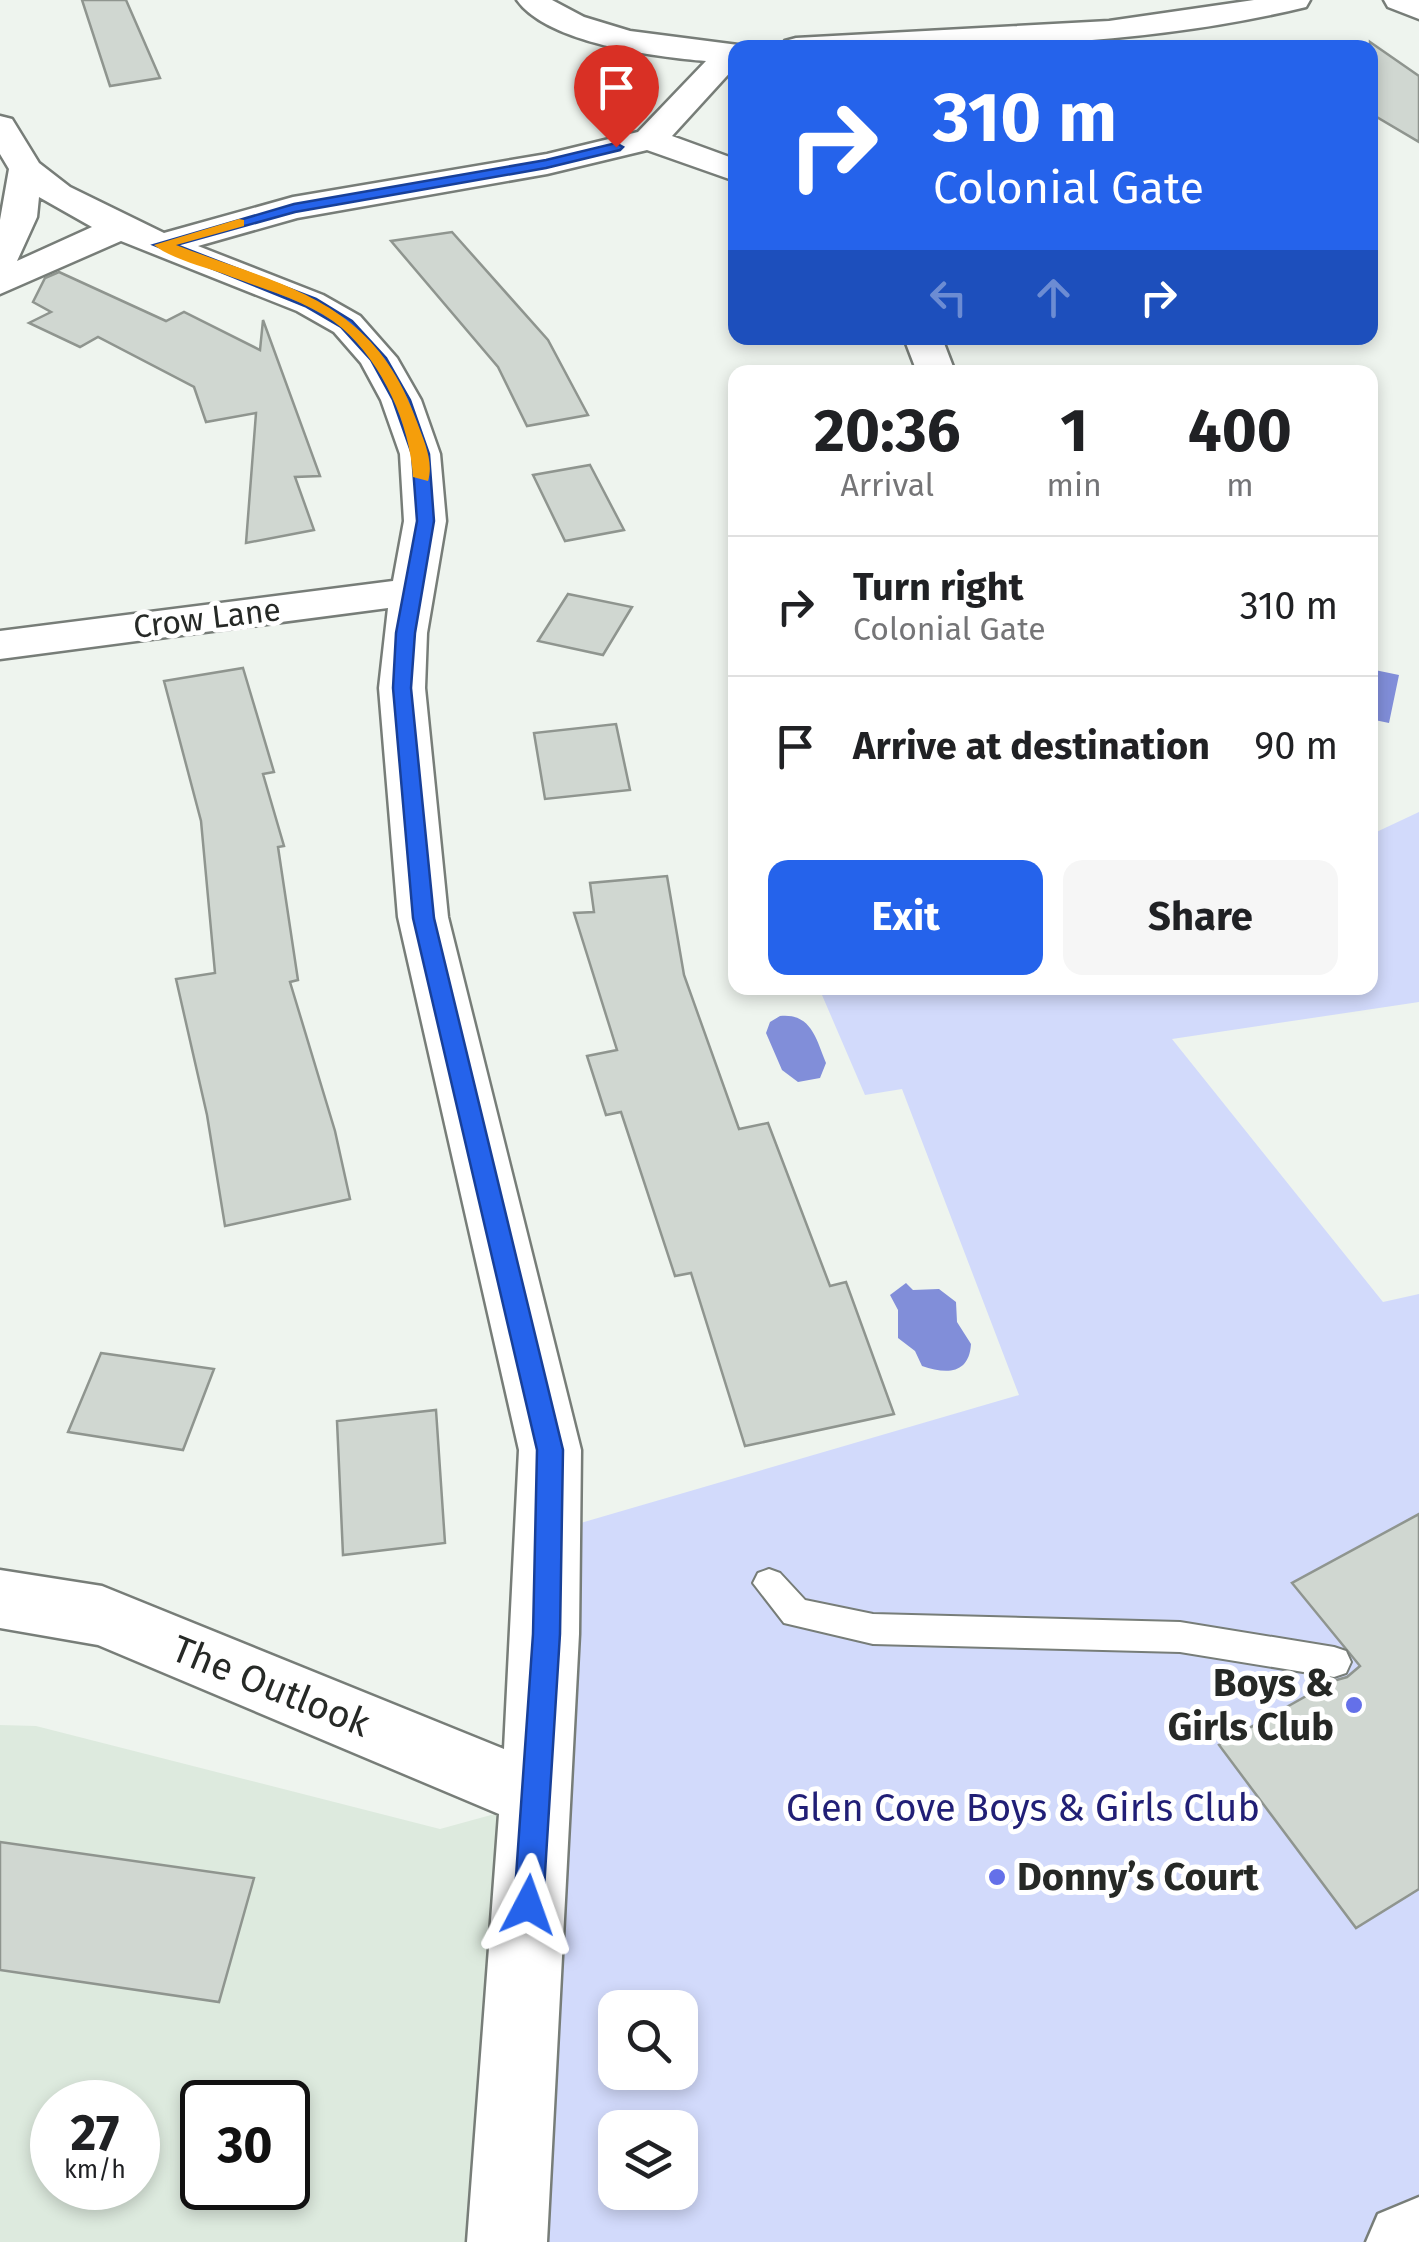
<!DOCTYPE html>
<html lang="en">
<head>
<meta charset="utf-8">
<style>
	body { margin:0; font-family:"Fira Sans",sans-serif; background:#f6f6f6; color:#202124; height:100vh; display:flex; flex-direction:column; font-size:38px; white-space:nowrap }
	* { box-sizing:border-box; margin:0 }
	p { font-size:32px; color:#757577 }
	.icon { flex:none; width:55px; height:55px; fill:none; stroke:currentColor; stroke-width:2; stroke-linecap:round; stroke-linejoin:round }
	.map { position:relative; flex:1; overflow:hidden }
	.side { position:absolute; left:728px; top:365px; width:650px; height:630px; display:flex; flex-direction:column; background:#fff; border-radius:20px; box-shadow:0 5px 15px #0003 }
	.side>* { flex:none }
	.guide { position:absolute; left:728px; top:40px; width:650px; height:305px; border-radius:20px; box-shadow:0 5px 15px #0003; background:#2563eb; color:#fff; overflow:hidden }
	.buttons { position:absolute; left:598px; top:1990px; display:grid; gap:20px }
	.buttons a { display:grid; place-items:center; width:100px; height:100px; border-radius:20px; background:#fff; box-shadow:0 5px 15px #0003; font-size:50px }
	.speed { position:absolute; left:30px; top:2080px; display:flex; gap:20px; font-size:50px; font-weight:700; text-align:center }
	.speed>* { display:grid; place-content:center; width:130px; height:130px; border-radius:50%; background:#fff; box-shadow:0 5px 15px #0003; line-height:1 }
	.speed small { font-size:25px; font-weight:400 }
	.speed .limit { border:5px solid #111; border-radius:15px; background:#fff; color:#111 }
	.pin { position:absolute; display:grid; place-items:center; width:85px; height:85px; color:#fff; margin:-102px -42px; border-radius:50% 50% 50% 0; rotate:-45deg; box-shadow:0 0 10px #0007 }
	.pin .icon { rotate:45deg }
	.me { position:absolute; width:110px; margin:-55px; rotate:4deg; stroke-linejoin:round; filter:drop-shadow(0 0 8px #0008) }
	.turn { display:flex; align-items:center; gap:35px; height:210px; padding:0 40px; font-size:45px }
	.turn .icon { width:130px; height:130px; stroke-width:2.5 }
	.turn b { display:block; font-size:70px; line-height:85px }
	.lanes { display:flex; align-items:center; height:95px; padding:0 40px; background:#0003; justify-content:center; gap:50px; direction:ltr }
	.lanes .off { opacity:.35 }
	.eta { display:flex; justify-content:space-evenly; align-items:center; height:170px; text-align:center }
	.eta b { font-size:60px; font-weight:700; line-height:70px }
	.primary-button { display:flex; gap:20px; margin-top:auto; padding:20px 40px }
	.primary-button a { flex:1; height:115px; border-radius:20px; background:#2563eb; color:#fff; font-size:40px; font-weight:700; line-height:115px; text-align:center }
	.primary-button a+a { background:#f6f6f6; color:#202124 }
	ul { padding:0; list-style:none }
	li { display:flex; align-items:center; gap:30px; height:140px; padding:0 40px; border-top:2px solid #e0e0e0 }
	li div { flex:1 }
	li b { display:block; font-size:38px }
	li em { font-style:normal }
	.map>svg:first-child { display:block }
</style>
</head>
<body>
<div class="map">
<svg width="1419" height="2242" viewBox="0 0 1419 2242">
	<rect width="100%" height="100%" fill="#eef4ee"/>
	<path fill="#ddeade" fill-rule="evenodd" d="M0,1725L36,1726L440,1829L516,1808L488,2242H0ZM52,2102H138V2188H52ZM202,2102H288V2188H202Z"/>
	<path fill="#d2dafb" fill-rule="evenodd" d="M1419,812V1002L1172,1039L1383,1302L1419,1294V2242H488L543,1534L1019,1395L902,1089L865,1095L819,988H1370V835ZM615,2008H680V2072H615ZM615,2128H680V2192H615Z"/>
	<path fill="#818ed9" d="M1370,669L1399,675L1389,723L1370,719Z
		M780,1016C811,1013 816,1038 826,1063L820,1078L798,1082L782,1070L766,1033L770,1022Z
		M906,1283L913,1290L939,1289L956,1302L957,1322L971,1344C969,1375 946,1374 922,1366L915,1351L898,1338V1310L890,1295Z"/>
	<path fill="#d0d7d1" stroke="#8f958f" stroke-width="2.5" d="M82,0H126L160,78L110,86Z
		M1370,42L1419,76V142L1370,113Z
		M452,232L548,340L588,415L527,426L498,367L391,241Z
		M59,272L166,321L184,312L260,350L263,320L320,476L295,477L314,530L246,543L256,413L206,422L194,387L98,337L80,347L29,323L51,312L33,302L45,278Z
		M590,465L624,530L565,541L533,475Z
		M568,594L632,607L603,655L538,641Z
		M243,668L274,772L263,774L284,846L278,847L298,980L290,982L335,1131L350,1199L225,1226L207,1115L176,979L215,973L201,821L164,681Z
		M616,724L630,790L545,799L534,733Z
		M667,876L684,975L739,1129L768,1123L830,1286L846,1282L894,1414L745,1446L691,1273L675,1276L621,1112L606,1115L587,1056L617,1050L574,913L594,912L590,883Z
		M101,1353L214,1369L183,1450L68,1432Z
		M436,1410L445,1543L343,1555L337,1421Z
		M1419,1514V1889L1356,1928L1219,1745L1333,1681L1347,1677L1360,1666L1292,1583Z
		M0,1842L254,1878L219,2002L0,1970Z"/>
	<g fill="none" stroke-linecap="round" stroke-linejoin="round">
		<g stroke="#777d78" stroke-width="4">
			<path id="lane" d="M769,1569L780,1573L805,1600L873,1614L1180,1622L1334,1647L1346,1651L1351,1662L1346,1673L1334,1677L1180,1652L873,1644L784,1623L753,1583L758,1573Z"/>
		</g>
		<g stroke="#777d78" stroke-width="5">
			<path id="street" d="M517,0H552L584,17L630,31L746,46L735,48V67L672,136L735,159V181L647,150L547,174L297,218L198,246L323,295L360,316L397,358L421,400L440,454L446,521L427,633L425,688L448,917L581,1450L579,1634L547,2242H467L499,1814L98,1645L0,1628V1570L102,1586L504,1749L519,1450L398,917L379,688L388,608L0,659V631L393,581L404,521L400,454L381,400L361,363L334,332L297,311L121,241L0,294V220L9,169L0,154V116L12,119L39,163L70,187L164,233L293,197L547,154L638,132L706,61C656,57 547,43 517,0ZM39,197L92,227L17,261L37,217Z
				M1254,0H1310L1306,7C1133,49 957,48 780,48L785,41L796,38L1109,21Z
				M1384,0H1419V19L1388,7Z
				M904,338H942L955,372H917Z"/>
		</g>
		<g stroke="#777d78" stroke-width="5">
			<path id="secondary" d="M1419,2197V2242H1366L1378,2214Z"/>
		</g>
		<use href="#lane" fill="#fff" fill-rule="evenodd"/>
		<use href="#street" fill="#fff" fill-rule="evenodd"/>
		<use href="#secondary" fill="#fff" fill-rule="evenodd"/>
	</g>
	<path fill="#2563eb" stroke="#184099" stroke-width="2.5" d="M616,143L623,147L620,150L546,168L295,212L176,245L316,299L352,321L386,358L410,400L429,454L434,521L415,633L411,688L434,918L563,1450L560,1634L543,1905L539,1916L528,1920L518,1916L514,1905L533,1634L537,1450L413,918L393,688L396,633L417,521L412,454L393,400L371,360L341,327L305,306L154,245L294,204L546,160Z"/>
	<path fill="#f59e0b" d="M239,219L244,220V226L176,245C285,287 374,299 417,422C424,441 434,462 428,481L413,477C410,424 383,364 342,328C310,301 262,289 224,274C202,266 172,259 154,245Z"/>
	<g fill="#6470e9" stroke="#fff" stroke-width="4">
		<circle cx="1354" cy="1705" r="10"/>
		<circle cx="997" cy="1877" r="10"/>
	</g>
	<g text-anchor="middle" stroke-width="10" stroke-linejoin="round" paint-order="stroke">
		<g font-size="32" fill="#262926" stroke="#fff">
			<text transform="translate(207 618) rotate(-7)" y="11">Crow Lane</text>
		</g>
		<g font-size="38" font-weight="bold" fill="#262926" stroke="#fff" text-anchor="end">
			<text x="1334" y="1696">Boys &amp;<tspan x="1334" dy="44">Girls Club</tspan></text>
			<text x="1017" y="1890" text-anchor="start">Donny’s Court</text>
		</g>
		<g font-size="38" fill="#262926" stroke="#fff">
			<text transform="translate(271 1686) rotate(22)" y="13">The Outlook</text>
		</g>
		<g font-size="38" fill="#211f76" stroke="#fff">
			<text x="1023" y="1821">Glen Cove Boys &amp; Girls Club</text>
		</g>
	</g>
</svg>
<div class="buttons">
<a><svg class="icon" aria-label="search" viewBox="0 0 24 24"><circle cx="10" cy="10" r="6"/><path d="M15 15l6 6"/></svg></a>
<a><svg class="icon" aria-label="layers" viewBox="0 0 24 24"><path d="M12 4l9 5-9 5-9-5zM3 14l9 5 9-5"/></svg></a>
</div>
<div class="speed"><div>27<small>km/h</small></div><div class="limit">30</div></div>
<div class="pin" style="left:616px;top:147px;background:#d93025"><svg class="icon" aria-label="arrive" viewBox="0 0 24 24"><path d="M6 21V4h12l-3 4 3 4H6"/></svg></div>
<svg class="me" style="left:528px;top:1905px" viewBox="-20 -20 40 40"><path d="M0-17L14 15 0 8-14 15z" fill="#2563eb" stroke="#fff" stroke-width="4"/></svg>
<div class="guide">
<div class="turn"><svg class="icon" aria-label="right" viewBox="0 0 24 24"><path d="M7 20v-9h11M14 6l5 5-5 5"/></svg><div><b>310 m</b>Colonial Gate</div></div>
<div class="lanes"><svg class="icon off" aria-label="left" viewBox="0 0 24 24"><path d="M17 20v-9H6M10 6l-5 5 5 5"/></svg><svg class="icon off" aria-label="ahead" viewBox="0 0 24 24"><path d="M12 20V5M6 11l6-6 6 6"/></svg><svg class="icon" aria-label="right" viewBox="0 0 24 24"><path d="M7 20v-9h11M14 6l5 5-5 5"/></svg></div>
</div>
<section class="side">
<div class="eta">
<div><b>20:36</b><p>Arrival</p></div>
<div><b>1</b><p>min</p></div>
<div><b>400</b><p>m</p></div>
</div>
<ul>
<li><svg class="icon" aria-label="right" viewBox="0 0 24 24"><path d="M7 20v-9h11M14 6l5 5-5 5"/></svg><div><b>Turn right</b><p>Colonial Gate</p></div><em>310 m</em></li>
<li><svg class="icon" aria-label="arrive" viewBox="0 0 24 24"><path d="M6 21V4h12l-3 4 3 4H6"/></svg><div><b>Arrive at destination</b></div><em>90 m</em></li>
</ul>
<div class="primary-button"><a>Exit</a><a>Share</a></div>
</section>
</div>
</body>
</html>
